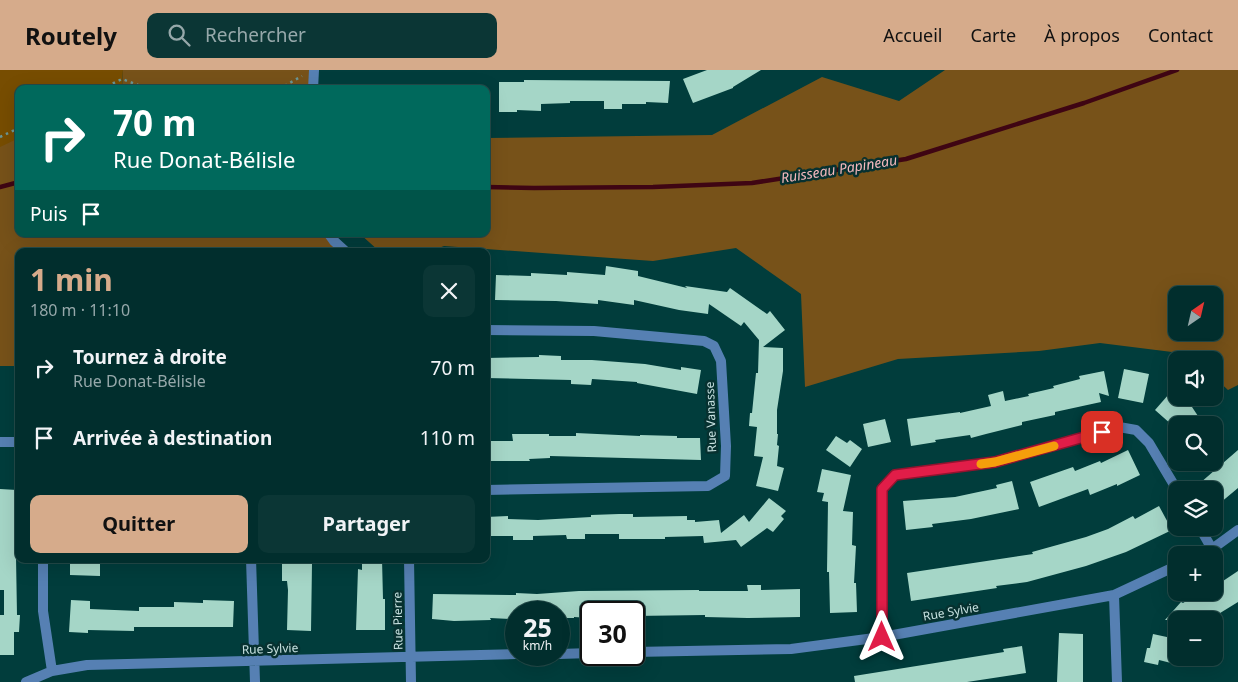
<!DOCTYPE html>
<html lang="fr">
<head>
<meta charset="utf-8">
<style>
	body { margin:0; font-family:"Noto Sans",sans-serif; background:#0b3635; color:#f1f3f6; height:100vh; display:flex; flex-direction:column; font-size:19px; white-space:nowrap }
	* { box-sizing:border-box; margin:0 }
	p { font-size:16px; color:#96a8aa }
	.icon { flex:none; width:28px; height:28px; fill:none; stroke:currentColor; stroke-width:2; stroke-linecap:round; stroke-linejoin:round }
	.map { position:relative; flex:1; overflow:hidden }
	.panel { position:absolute; left:15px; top:178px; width:475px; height:315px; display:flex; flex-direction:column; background:#012e2d; border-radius:10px; box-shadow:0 5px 20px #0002,0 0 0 1px #234a49 }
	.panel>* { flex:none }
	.guide { position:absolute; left:15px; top:15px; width:475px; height:152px; border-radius:10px; box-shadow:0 5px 20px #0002,0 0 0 1px #234a49; background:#00695c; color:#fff; overflow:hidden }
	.needle { width:32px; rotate:34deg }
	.fabs { position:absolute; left:1168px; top:216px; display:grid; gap:10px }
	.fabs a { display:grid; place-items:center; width:55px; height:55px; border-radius:10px; background:#012e2d; box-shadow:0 5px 20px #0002,0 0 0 1px #234a49; font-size:25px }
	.speed { position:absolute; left:505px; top:531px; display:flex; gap:10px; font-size:25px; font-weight:700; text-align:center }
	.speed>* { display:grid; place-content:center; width:65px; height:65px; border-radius:50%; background:#012e2d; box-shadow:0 5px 20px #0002,0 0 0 1px #234a49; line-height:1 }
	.speed small { font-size:12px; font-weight:400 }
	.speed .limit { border:2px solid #111; border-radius:8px; background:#fff; color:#111 }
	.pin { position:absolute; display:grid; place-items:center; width:42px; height:42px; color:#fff; margin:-21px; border-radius:10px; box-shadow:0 2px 8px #0006 }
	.me { position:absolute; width:55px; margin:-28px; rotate:0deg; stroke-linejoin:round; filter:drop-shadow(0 0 4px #0008) }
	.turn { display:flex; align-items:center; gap:18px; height:105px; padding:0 15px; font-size:22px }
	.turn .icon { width:65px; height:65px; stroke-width:2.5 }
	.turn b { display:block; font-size:35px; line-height:42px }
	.then { display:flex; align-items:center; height:48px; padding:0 15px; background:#0003; gap:10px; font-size:19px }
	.round { display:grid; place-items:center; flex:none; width:52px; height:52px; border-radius:10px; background:#0b3635 }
	.headline { display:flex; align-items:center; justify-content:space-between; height:85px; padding:0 15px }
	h1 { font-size:30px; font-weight:700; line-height:38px; color:#d6ab8b }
	.cta { display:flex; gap:10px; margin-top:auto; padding:10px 15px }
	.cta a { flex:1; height:58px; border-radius:10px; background:#d6ab8b; color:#111; font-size:20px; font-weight:700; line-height:58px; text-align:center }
	.cta a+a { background:#0b3635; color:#f1f3f6 }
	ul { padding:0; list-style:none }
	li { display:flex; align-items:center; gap:15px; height:70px; padding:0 15px }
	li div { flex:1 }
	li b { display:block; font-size:19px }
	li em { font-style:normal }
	header { display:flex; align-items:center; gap:30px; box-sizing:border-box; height:70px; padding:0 25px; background:#d6ab8b; color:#111 }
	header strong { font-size:24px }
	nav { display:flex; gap:28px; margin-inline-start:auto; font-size:18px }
	.search { width:350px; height:45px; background:#0b3635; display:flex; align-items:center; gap:12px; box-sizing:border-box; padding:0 18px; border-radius:10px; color:#96a8aa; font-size:19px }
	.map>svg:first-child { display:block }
</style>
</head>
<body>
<header>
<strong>Routely</strong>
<div class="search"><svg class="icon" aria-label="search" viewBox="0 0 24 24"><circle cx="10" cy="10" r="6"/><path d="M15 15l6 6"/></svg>Rechercher</div>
<nav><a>Accueil</a><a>Carte</a><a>À propos</a><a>Contact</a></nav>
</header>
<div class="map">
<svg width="1238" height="612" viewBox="0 0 1238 612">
	<rect width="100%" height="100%" fill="#013d3c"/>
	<path fill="#774d01" d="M0,0H123L122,19H19V164H122V181H19V296H0Z"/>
	<path fill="#775219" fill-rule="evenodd" d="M123,0H314L313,19H122Z
		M945,0H1238V315L1228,320L1214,307V290H1195L1188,284L1100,273L1039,281L898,289L805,317L801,224L736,178L653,191L444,176L431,181H379L360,164H486V68L712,65L822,7L899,31ZM1176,225H1214V262H1176Z
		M19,68V164H329L345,181H19V296H0V77Z"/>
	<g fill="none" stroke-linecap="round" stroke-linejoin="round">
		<path stroke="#3f0513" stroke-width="4.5" d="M0,117L19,112
			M486,117L534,118L653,117L752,113L906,89L1084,33L1177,0"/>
	</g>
	<path fill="#a5d6c7" d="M707,0H761L733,17V18L693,33L683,9Z
		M524,10L670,11L668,33L646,32V34H622V39H604V31H570V33L541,34V41L517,40V42H499V12H524Z
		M606,196L638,201V206L687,218L685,216L727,222L730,218L767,244L770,241L785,260L763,277L783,278V301L777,340V364H778L777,375L779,376L777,396L784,398L778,421L756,416L763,387L754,386L757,357L749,356L750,343H752L756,303H758L759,270L744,252L741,256L709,234L708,244L679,240L634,230V235L598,230V234L556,231L495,230L496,205L531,206V203L567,205V202L605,205Z
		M539,285L561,286V290H592L645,294L681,300V297L701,300L697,324L637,313V312L592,309L591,315L571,314V310L486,308V288L539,287Z
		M1124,299L1149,304L1143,333L1118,328Z
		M1104,301L1109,326L1099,323L1101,332L1055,342V345L1022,352V355L986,364L971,368L970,365L935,370L936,372L911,376L907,349L960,342V343L991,336L988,325L1003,321L1005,331L1029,326L1028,324L1054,318L1053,316L1080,309L1079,306Z
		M1176,316V328H1185L1193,335L1192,337L1204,355H1172L1155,340Z
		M885,349L891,372L868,377L863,354Z
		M576,363L640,366V365L677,366V368H700L701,390L550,386V388L529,389L530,391H486V371H513L512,364H549V366H576Z
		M836,366L847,373L850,370L862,379L850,397L826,380Z
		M1128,380L1140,405L1117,416V414L1090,425L1088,419L1039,437L1030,412L1073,397L1075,401L1100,391L1101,393Z
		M1238,380V418L1214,438V420H1192Z
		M822,399L851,405L843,441L853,442L852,475L856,476L854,513H856L857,542L830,543L829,502H827L828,432L822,431L824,423L817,422Z
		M1012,411L1019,439L971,449L932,454L933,457L906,460L903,431L955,427L997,418L996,415Z
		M0,419L17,420L16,487L17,545H20L19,562H14V585H0V545H4V520H0Z
		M769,428L786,441L781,446L784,449L773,462L767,458L741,477L736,470L704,473L703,466L665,467V469H619V464H585V469H567L566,465L533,466V470H513V466H486V447L508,446V449L538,450L591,447V445L619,444H633V447L687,446V450H695V452L719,450L721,463L744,445L749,452Z
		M1159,436L1172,460L1126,482L1086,496L1027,512L996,516L997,518L911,531L907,503L1033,484L1032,482L1086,467L1108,459L1133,446L1135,449Z
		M76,489H100V506L70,505V491H76Z
		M362,489H382L383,529H385V560H356L358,499L362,500Z
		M282,493L312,494L311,561L287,560L288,520L287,511H282Z
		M1238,501V532L1212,548L1207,540L1199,550H1165L1181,532L1183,533L1201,522H1214V517Z
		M747,515H761V520L800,519V547L748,548L705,547V545L634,546V542H591V548L574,547V548H559V542H516V548H511V549L490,548L491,550L454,551L432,549L433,524L516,525V523L537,524L579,521L699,520V521H748Z
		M71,530L90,531V539L139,541V537H174V532L203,533V530L234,531L233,557H134V561L88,560V563L69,562Z
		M1059,563L1083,564V612H1057Z
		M1153,564L1176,569L1175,594L1159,590L1158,595L1144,592L1147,578H1150Z
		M1022,576L1026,603L967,612H855L854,606L1004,582L1003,579Z"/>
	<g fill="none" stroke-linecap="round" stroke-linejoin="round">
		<path stroke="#6c9695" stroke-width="2.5" stroke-dasharray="2.5 4" stroke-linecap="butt" d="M101,19L122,9L149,19
			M279,19L302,6
			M0,67L19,58"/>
		<path stroke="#5680b3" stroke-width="10" d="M313,19L314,0
			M329,164L334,171L345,181
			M486,260L594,261L704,271L714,276L721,291L726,376L725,406L708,416L486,420
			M0,372H19
			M1200,458L1212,479
			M1199,485L1212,479L1238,460
			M43,489V541L52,601
			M251,489L255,612
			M409,489L411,612
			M1114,525L1117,612
			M882,567V419L895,405L995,392L1119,357L1136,360L1149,373L1177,420
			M634,582L791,579L882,567L1114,525L1176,496
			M559,584L591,583
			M26,612L52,601L87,595L516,584"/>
	</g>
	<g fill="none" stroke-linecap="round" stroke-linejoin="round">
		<g stroke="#92132f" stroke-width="12">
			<path id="route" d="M882,567V419L895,405L995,392L1102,362"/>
		</g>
		<use href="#route" stroke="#e11d48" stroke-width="9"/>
		<path stroke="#f59e0b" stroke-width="9" d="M981,394L995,392L1054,376"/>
	</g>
	<g text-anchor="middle" stroke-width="5" stroke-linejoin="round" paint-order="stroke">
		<g font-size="12" fill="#c7e1e0" stroke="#073130">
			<text transform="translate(711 347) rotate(-92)" y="4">Rue Vanasse</text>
			<text transform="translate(951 542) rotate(-10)" y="4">Rue Sylvie</text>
			<text transform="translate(398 551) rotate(-91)" y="4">Rue Pierre</text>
			<text transform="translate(270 579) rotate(-2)" y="4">Rue Sylvie</text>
		</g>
		<g font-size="14" font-style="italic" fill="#f5b9be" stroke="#073130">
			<text transform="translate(839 99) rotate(-9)" y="5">Ruisseau Papineau</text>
		</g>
	</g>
</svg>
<div class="fabs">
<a><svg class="needle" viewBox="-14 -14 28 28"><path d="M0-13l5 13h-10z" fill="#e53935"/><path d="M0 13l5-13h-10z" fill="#96a8aa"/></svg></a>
<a><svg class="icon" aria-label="sound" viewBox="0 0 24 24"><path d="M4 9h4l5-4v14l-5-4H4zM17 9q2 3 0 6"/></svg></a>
<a><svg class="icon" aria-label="search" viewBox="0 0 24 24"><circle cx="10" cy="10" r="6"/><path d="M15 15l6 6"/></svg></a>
<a><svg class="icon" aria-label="layers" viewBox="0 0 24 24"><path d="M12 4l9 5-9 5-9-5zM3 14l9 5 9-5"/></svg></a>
<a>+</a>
<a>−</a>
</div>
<div class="speed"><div>25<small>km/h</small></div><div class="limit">30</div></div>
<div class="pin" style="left:1102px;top:362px;background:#d93025"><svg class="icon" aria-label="arrive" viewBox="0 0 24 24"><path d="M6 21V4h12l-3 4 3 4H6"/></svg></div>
<svg class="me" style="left:882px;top:567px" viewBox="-20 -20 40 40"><path d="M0-17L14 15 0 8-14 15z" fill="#e11d48" stroke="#fff" stroke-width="4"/></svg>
<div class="guide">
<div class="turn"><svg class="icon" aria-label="right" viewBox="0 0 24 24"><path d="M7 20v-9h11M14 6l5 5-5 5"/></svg><div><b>70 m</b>Rue Donat-Bélisle</div></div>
<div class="then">Puis<svg class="icon" aria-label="arrive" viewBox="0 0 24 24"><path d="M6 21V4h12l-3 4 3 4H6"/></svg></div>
</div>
<section class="panel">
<div class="headline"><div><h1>1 min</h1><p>180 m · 11:10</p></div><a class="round"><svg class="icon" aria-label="close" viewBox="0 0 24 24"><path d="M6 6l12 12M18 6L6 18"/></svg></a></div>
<ul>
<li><svg class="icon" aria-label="right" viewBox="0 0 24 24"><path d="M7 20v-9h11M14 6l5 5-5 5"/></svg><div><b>Tournez à droite</b><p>Rue Donat-Bélisle</p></div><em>70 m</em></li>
<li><svg class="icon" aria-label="arrive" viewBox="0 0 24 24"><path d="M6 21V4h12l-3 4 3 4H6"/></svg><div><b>Arrivée à destination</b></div><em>110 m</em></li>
</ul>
<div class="cta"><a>Quitter</a><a>Partager</a></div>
</section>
</div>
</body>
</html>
